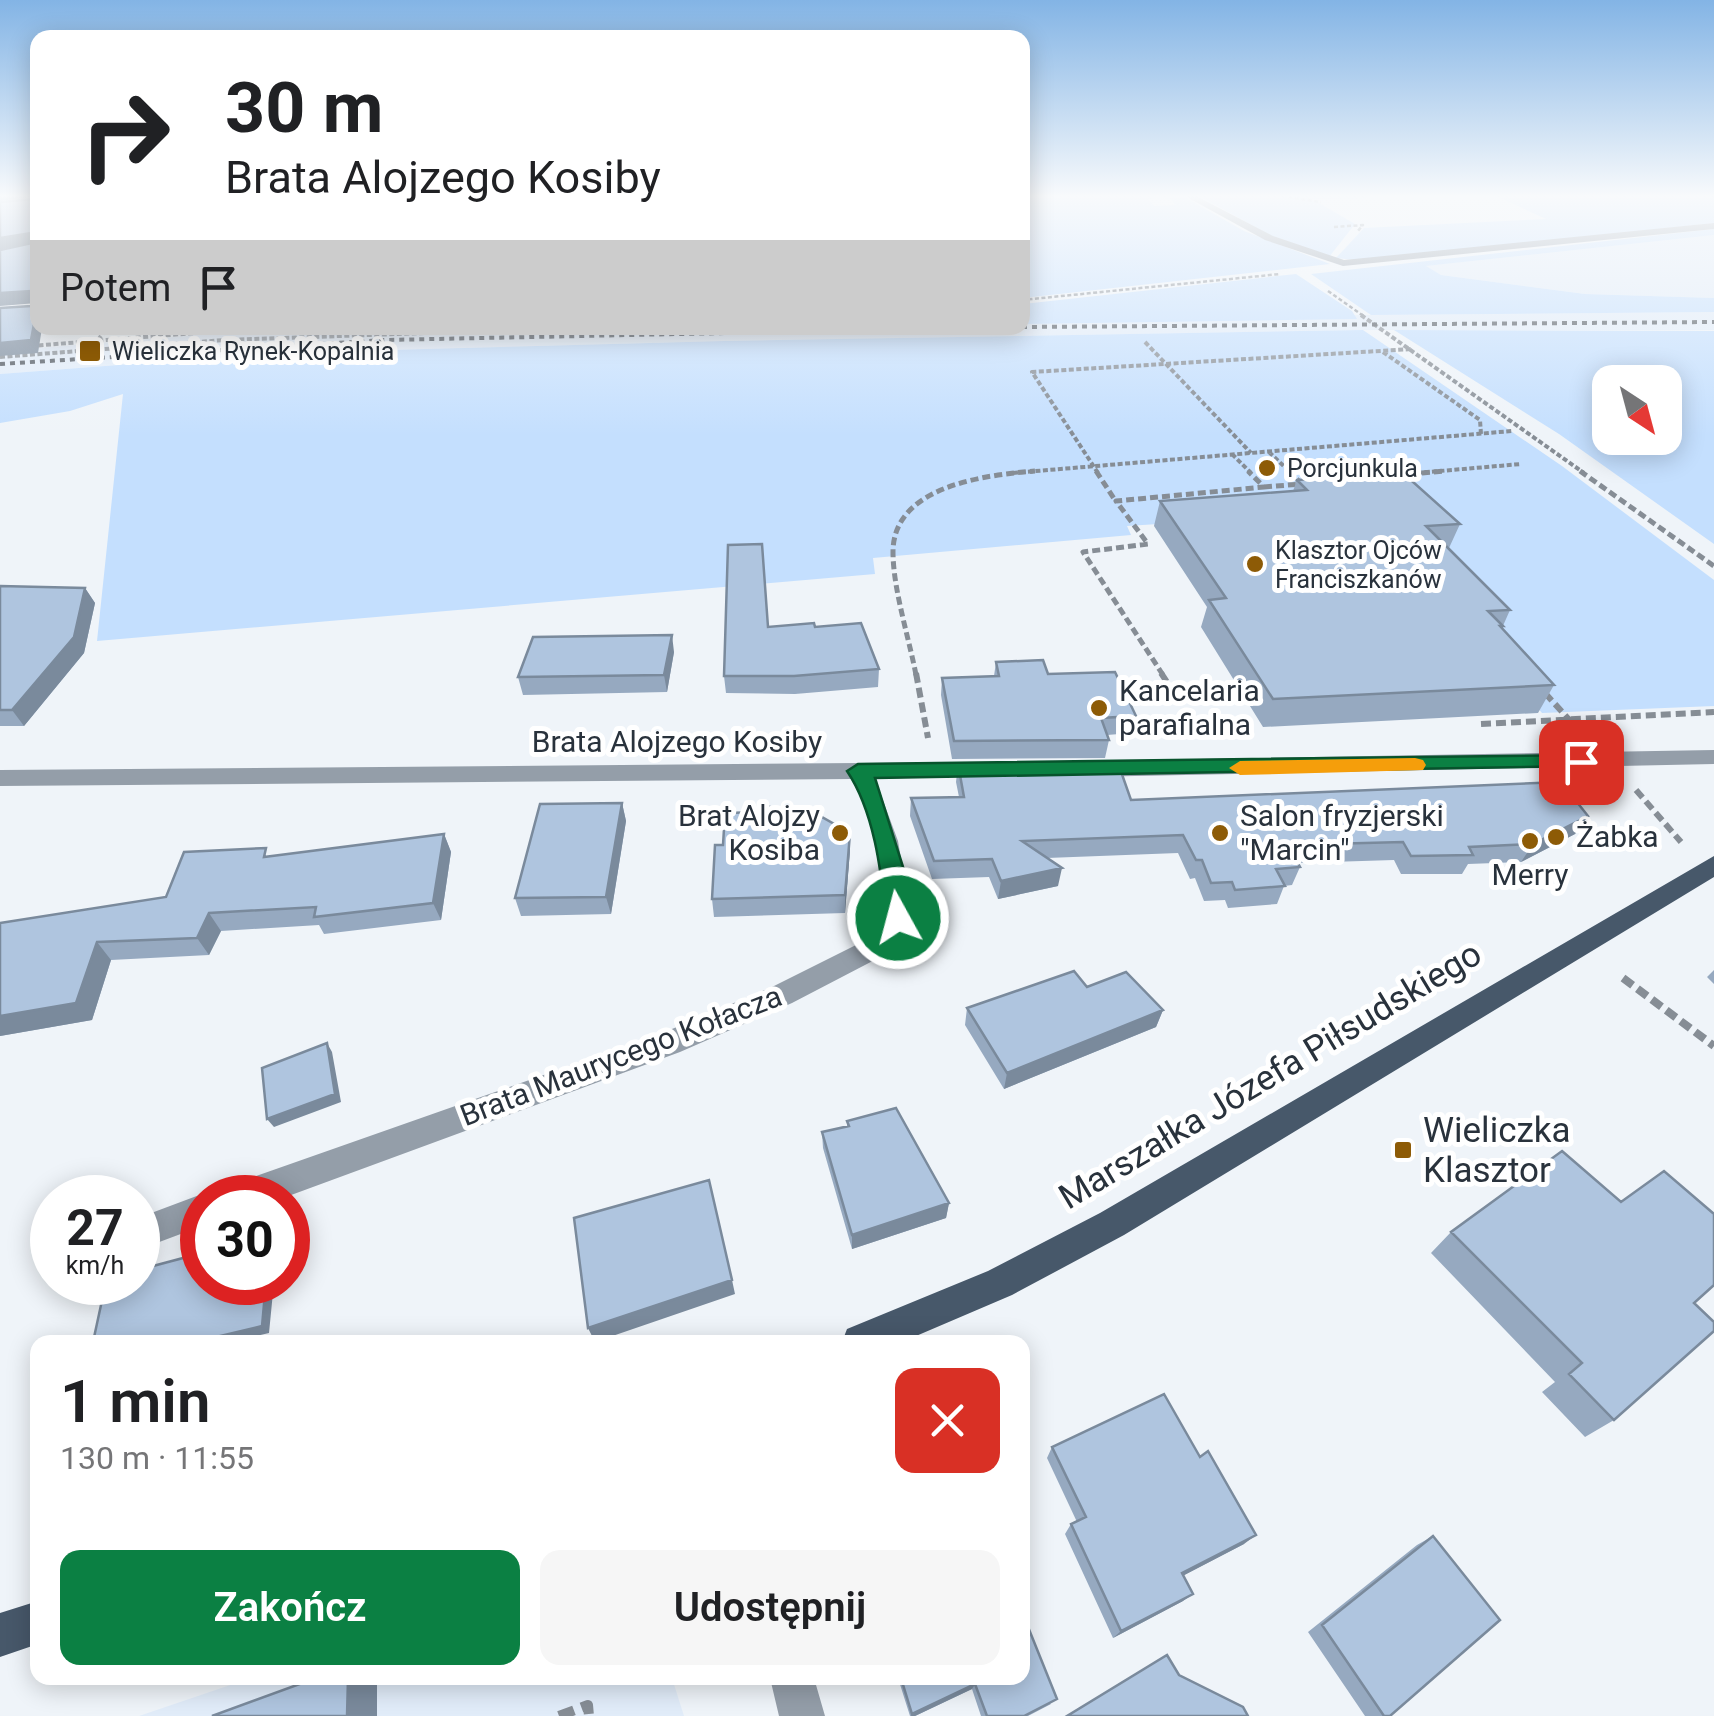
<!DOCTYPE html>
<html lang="pl">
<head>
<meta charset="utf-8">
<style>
	body { margin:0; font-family:Roboto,sans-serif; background:#f6f6f6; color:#202124; height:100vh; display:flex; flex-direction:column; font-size:38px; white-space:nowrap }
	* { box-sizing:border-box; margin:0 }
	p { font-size:32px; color:#757577 }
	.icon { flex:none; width:55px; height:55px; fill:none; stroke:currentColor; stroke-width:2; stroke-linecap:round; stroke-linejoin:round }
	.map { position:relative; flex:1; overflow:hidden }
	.panel { position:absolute; left:30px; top:1335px; width:1000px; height:350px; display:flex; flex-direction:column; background:#fff; border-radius:20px; box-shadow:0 5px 25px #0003 }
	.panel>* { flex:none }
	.banner { position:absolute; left:30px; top:30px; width:1000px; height:305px; border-radius:20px; box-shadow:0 5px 25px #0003; background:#fff; color:#202124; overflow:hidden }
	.needle { width:65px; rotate:144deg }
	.buttons { position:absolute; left:1592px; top:365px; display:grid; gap:20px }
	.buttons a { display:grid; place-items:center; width:90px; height:90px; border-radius:20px; background:#fff; box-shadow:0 5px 25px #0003; font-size:50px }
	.speed { position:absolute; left:30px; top:1175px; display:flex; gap:20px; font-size:50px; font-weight:700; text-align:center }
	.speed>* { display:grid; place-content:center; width:130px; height:130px; border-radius:50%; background:#fff; box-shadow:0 5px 25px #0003; line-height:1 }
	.speed small { font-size:25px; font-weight:400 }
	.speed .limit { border:15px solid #d22; background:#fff; color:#111 }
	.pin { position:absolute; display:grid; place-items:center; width:85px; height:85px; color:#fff; margin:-42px; border-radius:20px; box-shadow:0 5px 15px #0006 }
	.me { position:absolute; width:110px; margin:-55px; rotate:353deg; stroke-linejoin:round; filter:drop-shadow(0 0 8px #0008) }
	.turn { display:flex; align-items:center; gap:35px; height:210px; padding:0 30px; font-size:45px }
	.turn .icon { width:130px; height:130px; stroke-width:2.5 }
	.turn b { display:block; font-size:70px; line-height:85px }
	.then { display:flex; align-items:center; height:95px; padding:0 30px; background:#0003; gap:20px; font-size:38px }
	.round { display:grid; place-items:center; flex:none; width:105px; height:105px; border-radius:20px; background:#f6f6f6 }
	.summary { display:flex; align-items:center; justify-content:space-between; height:170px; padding:0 30px }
	h1 { font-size:60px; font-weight:600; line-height:75px }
	.action { display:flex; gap:20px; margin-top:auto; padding:20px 30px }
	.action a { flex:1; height:115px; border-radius:20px; background:#0b8043; color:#fff; font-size:40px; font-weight:600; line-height:115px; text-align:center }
	.action a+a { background:#f6f6f6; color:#202124 }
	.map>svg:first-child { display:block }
</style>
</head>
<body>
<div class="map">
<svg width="1714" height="1716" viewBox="0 0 1714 1716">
	<rect width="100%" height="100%" fill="#eff4f9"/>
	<path fill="#e1ecf9" d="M1714,235V298L1585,294L1441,275L1425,266Z
		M1714,312V330H1363L724,341L274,353L0,374V351L286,328H1022L1023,318Z
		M251,1678H672L684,1716H139Z"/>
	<path fill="#c4dffe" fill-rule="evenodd" d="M1023,196H1152L1155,198L1148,199L1154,206L1175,205L1171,199L1161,196L1184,197L1244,231L1330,264L1023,298Z
		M1199,196H1366L1370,198L1312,199L1355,224L1329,257L1277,239Z
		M1496,196H1714V223L1365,261L1336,258L1364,228L1546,219Z
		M1714,229V235L1426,266L1441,275L1585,294L1714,298V312L1371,315L1311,274Z
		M1296,274L1352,311L1357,319L1023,324V304Z
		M1363,330L1562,466L1714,580V706L1542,713L1479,640L1174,523L1127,526L1131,535L873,558L875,574L97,641L123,394L70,411L0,423V374L274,353L724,341Z
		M1394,330L1714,331V544L1559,434ZM1610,382H1665V438H1610Z"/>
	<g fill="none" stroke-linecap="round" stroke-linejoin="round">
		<path stroke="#868d95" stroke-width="2.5" stroke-dasharray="4 2.5" stroke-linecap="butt" d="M1282,196L1321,202
			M1334,227L1363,225L1357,232
			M1328,291L1365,317
			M1022,300L1280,274"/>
		<path stroke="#868d95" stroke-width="4" stroke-dasharray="5 2.5" stroke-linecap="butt" d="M1361,315L1584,473
			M98,340L107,328
			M1145,342L1251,453
			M31,346L258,328
			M1383,352L1480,420L1481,434
			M0,357L225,340L513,330
			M1269,452L1291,473
			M1232,454L1251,473
			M1013,473L1512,431
			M1098,473L1032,372L1412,349
			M1417,473L1521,464"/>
		<path stroke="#868d95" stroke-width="5" stroke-dasharray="8 4" stroke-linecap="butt" d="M1096,471L1115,500
			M1288,471L1302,484
			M1580,471L1714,566
			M1398,475L1445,471
			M1264,487L1301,484
			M916,675C909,638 893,589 893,552C893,486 985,475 1035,471
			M1163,675L1083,552L1148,544L1116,501L1264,487L1248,471"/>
		<path stroke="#868d95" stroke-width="6" stroke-dasharray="10 5" stroke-linecap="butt" d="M916,673L928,738
			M1161,673L1177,697L1248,695
			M1545,693L1573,724
			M1481,724L1714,712
			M1636,790L1681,842"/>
		<path stroke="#868d95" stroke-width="8" stroke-dasharray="12 6" stroke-linecap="butt" d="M1623,978L1714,1046"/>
		<path stroke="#868d95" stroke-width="10" stroke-dasharray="16 8" stroke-linecap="butt" d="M559,1716L588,1705L589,1716"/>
		<path fill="#949ea9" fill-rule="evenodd" d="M1185,196H1196L1273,236L1344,260L1714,223V229L1343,266L1265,240Z
			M1714,750V764L1085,777L1074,769L1085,761Z
			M990,762L1001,770L998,775L875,779L898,841L911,918L888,953L792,1003L680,1052L283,1198H223L227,1187L239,1182L660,1034L772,987L868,939L885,916C880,871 875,818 851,779L0,786V770Z
			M202,1194L211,1198H202V1226L138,1250V1218Z
			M770,1678H814L825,1716H779Z"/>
		<path fill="#47586a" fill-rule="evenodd" d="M1714,856V877L1124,1235L1012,1295L902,1342H842L847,1329L988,1271L1100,1213Z
			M38,1601V1644L0,1657V1613Z"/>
		<path stroke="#4b535c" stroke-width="4" stroke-dasharray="5 5" stroke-linecap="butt" d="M1022,327L1714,322
			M0,364L384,340L974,328"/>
	</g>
	<path fill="#96a9c0" d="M1297,480L1460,524L1449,548L1510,610L1502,628L1554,685L1538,713L1263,727L1201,627L1207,607L1154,526L1160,501L1293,491Z
		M0,586L85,588L95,603L84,653L24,726H0Z
		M768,627H815L879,669L878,687L795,694L726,693L724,676Z
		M674,652L667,692L523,695L518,677Z
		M996,662L1048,674L1136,716L1132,733L1107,735L1109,740L1105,758L952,759L941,695L942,678L994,676Z
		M958,764L1131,800L1588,816L1575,834L1521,862L1468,864L1462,874H1401L1394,860L1298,863L1300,867L1292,885L1284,886L1277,904L1228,908L1225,900L1204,901L1195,878L1190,879L1178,853L1047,858L1058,886L998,899L989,877L932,879L910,816L911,798L959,797L956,782Z
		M622,803L626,821L611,914L521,916L515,898Z
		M444,834L451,852L441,920L324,934L319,925L221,931L209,955L111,960L92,1020L0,1036V923L166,897L270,856Z
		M850,850L845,913L714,917L712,899Z
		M1714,970V984L1707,977Z
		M1087,987L1163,1010L1156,1027L1004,1089L965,1025L967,1008Z
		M847,1121L949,1203L946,1218L852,1249L823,1148L822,1132L847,1126Z
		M1451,1232L1694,1303L1614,1420L1585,1437L1542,1392L1555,1382L1431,1253Z
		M1052,1447L1244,1544L1184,1575L1183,1601L1113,1638L1065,1534L1071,1524L1077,1522L1047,1458Z
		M1433,1536L1390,1716H1365L1308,1632L1417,1545Z
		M898,1678H1022L1051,1704L1028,1716H981L972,1689L915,1716H910Z"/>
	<path fill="#7a8a9c" d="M0,196H38L0,201Z
		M32,233L38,244L0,250V238Z
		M31,291L38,302V328H42L38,353L0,356V343L37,303L0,306V293Z
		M85,588L95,603L84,653L24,726L12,710Z
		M672,635L674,652L667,692L664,675Z
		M622,803L626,821L611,914L606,897Z
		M1588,816L1575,834L1521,862L1533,844Z
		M850,833V850L845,913V895Z
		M444,834L451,852L441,920L433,903Z
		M1062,868L1058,886L998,899L1001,881Z
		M209,913L221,931L209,955L197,938Z
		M97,942L111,960L92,1020L0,1036V1016Z
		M1163,1010L1156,1027L1004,1089L1007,1073Z
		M327,1043L332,1052L341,1102L274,1127L267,1119Z
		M949,1203L946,1218L852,1249V1235Z
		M732,1280L735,1294L595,1342L588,1328Z
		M266,1282H274L269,1333L230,1342H195Z
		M1256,1535L1244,1544L1173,1581L1182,1573Z
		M1193,1594L1183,1601L1113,1638L1121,1631Z
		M348,1678H377V1716H347Z
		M975,1684L972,1689L915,1716H911L912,1714Z"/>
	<path fill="#afc5df" stroke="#7a8a9c" stroke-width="2.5" d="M36,196H38V302L31,340L0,343V308L31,306L35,302L31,291L0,293V250L36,242L32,233L0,238V202L33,199Z
		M1403,473L1460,524L1426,526L1510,610L1488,611L1503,626H1500L1554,685L1273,699L1209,600L1226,598L1160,501L1307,490L1297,480Z
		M762,544L768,627L814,623L815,627L861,623L879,669L794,676H724L728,545Z
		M0,586L85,588L74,637L12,710H0Z
		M672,635L664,675L518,677L533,637Z
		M1043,660L1048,674L1115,672L1136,716L1101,718L1109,740L954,741L942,678L999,676L996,662Z
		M1118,763L1131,800L1561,782L1588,816L1533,844L1469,847L1473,855L1411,856L1403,842L1288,845L1300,867L1276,869L1285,886L1235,890L1232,882L1211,883L1202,860H1196L1183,835L1022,841L1062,868L1001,881L992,859L934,861L911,798L964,797L958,764Z
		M622,803L606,897L515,898L540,804Z
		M770,807L820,816L850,833L845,895L712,899L715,845H723L725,813L769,812Z
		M444,834L433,903L314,917L316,907L209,913L197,938L97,942L76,1003L0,1016V923L166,897L184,852L266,848L264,857Z
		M1074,971L1087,987L1126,972L1163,1010L1007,1073L967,1008Z
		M327,1043L335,1094L267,1119L262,1068Z
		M896,1108L949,1203L852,1235L822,1132L849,1126L847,1121Z
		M1562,1151L1621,1202L1664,1171L1714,1214V1285L1694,1303L1714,1322V1331L1614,1420L1569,1374L1582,1363L1451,1232Z
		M709,1180L732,1280L588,1328L574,1218Z
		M202,1253V1282H266L262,1326L195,1342H93L106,1282H138V1270Z
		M1164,1394L1200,1457L1208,1451L1256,1535L1182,1573L1193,1594L1121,1631L1071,1524L1086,1517L1052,1447Z
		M1433,1536L1500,1620L1390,1716H1384L1322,1625Z
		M1022,1612L1057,1699L1024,1716H987L975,1684L912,1714L901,1678H1022Z
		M1167,1655L1179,1675L1243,1707L1248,1716H1067Z
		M316,1678H348L347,1716H212Z"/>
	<linearGradient id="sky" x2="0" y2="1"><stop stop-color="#83b4e5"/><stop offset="0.45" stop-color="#f8fafc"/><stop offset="1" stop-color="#f8fafc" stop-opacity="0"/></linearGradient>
	<rect width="1714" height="436" fill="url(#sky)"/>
	<path fill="#0b8043" stroke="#07532c" stroke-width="2.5" d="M1581,755L1591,762L1588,766L875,778L904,870L911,918L907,924H890L886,918C881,870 874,811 847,771L858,764Z"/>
	<path fill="#f59e0b" d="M1415,758L1423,760L1426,765L1423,770L1240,775L1229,768L1240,761Z"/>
	<g fill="#8d5b06" stroke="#fff" stroke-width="4">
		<rect x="78" y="339" width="24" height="24" rx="5"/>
		<circle cx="1267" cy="468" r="10"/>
		<circle cx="1255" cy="564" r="10"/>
		<circle cx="1099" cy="708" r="10"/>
		<circle cx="840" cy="833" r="10"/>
		<circle cx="1220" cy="833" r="10"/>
		<circle cx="1556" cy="837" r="10"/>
		<circle cx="1530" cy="841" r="10"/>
		<rect x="1393" y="1140" width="20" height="20" rx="5"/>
	</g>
	<g text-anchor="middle" stroke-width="10" stroke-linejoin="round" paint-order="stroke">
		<g font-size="25" fill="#29323c" stroke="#fff" text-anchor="start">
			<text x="112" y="360">Wieliczka Rynek-Kopalnia</text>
			<text x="1287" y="477">Porcjunkula</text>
			<text x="1275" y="559">Klasztor Ojców<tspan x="1275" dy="29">Franciszkanów</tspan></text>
		</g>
		<g font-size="30" fill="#29323c" stroke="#fff" text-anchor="start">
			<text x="1119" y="701">Kancelaria<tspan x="1119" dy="34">parafialna</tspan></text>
			<text x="820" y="826" text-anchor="end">Brat Alojzy<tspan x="820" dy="34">Kosiba</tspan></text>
			<text x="1240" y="826">Salon fryzjerski<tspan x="1240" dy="34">"Marcin"</tspan></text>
			<text x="1576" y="847">Żabka</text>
			<text x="1530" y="885" text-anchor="middle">Merry</text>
		</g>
		<g font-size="30" fill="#29323c" stroke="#fff">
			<text x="677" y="752">Brata Alojzego Kosiby</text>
			<text transform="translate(621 1056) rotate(-21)" y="10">Brata Maurycego Kołacza</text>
		</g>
		<g font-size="35" fill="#29323c" stroke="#fff">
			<text transform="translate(1270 1075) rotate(-31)" y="12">Marszałka Józefa Piłsudskiego</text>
		</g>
		<g font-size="35" fill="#29323c" stroke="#fff" text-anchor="start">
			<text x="1423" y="1142">Wieliczka<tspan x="1423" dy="40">Klasztor</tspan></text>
		</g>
	</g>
</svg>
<div class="buttons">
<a><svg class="needle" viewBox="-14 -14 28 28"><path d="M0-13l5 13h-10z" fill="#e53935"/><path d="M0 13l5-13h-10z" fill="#757577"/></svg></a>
</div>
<div class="speed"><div>27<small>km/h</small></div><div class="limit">30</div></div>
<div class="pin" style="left:1581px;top:762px;background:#d93025"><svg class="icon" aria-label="arrive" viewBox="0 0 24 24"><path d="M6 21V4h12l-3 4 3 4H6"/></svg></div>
<svg class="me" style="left:898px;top:918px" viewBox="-20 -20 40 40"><circle r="17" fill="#0b8043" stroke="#fff" stroke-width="3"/><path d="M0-11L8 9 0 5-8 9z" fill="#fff"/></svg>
<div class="banner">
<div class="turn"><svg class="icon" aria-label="right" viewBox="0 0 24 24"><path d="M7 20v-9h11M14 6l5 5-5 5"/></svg><div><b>30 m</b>Brata Alojzego Kosiby</div></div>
<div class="then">Potem<svg class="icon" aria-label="arrive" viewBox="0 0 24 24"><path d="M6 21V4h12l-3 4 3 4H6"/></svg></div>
</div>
<section class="panel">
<div class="summary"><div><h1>1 min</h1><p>130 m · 11:55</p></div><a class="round" style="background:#d93025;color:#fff"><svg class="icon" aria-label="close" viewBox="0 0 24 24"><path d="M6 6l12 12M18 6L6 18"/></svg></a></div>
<div class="action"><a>Zakończ</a><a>Udostępnij</a></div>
</section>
</div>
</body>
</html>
